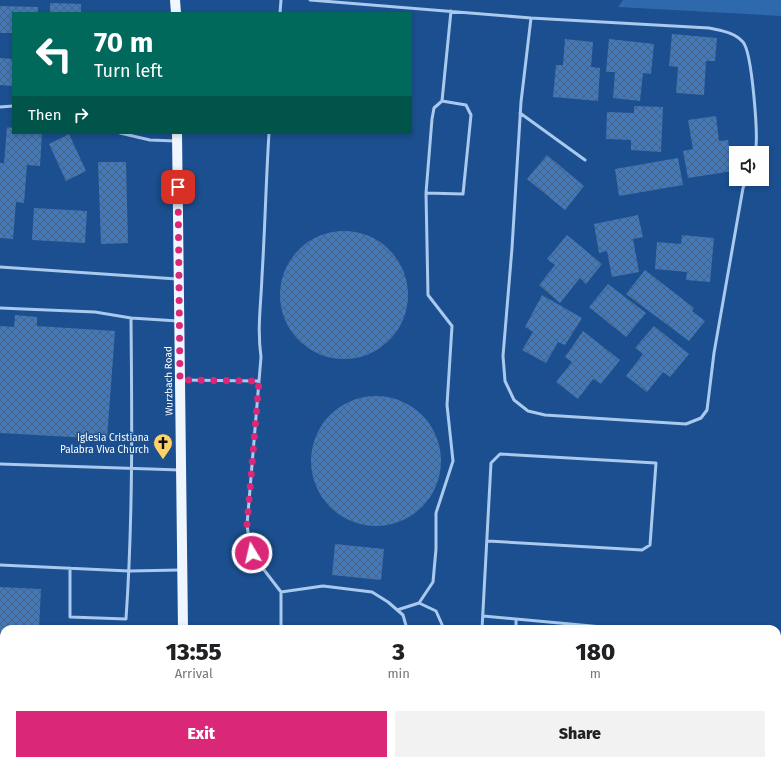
<!DOCTYPE html>
<html lang="en">
<head>
<meta charset="utf-8">
<style>
	body { margin:0; font-family:"Fira Sans",sans-serif; background:#f2f2f2; color:#202124; height:100vh; display:flex; flex-direction:column; font-size:15px; white-space:nowrap }
	* { box-sizing:border-box; margin:0 }
	p { font-size:13px; color:#757577 }
	.icon { flex:none; width:22px; height:22px; fill:none; stroke:currentColor; stroke-width:2; stroke-linecap:round; stroke-linejoin:round }
	.map { position:relative; flex:1; overflow:hidden }
	.side { position:absolute; left:0px; top:625px; width:781px; height:140px; display:flex; flex-direction:column; background:#fff; border-radius:12px 12px 0 0; box-shadow:0 2px 6px #0003 }
	.side>* { flex:none }
	.banner { position:absolute; left:12px; top:12px; width:400px; height:122px; border-radius:0px; box-shadow:0 2px 6px #0003; background:#00695c; color:#fff; overflow:hidden }
	.tools { position:absolute; left:729px; top:146px; display:grid; gap:8px }
	.tools a { display:grid; place-items:center; width:40px; height:40px; border-radius:0px; background:#fff; box-shadow:0 2px 6px #0003; font-size:20px }
	.pin { position:absolute; display:grid; place-items:center; width:34px; height:34px; color:#fff; margin:-17px; border-radius:8px; box-shadow:0 2px 6px #0006 }
	.me { position:absolute; width:44px; margin:-22px; rotate:351deg; stroke-linejoin:round; filter:drop-shadow(0 0 3px #0008) }
	.turn { display:flex; align-items:center; gap:14px; height:84px; padding:0 16px; font-size:18px }
	.turn .icon { width:52px; height:52px; stroke-width:2.5 }
	.turn b { display:block; font-size:28px; line-height:34px }
	.then { display:flex; align-items:center; height:38px; padding:0 16px; background:#0003; gap:8px; font-size:15px }
	.eta { display:flex; justify-content:space-evenly; align-items:center; height:68px; text-align:center }
	.eta b { font-size:24px; font-weight:800; line-height:28px }
	.action { display:flex; gap:8px; margin-top:auto; padding:8px 16px }
	.action a { flex:1; height:46px; border-radius:0px; background:#db2777; color:#fff; font-size:16px; font-weight:800; line-height:46px; text-align:center }
	.action a+a { background:#f2f2f2; color:#202124 }
	.map>svg:first-child { display:block }
</style>
</head>
<body>
<div class="map">
<svg width="781" height="765" viewBox="0 0 781 765">
	<defs>
		<pattern id="building-cross-hatch" width="8" height="8" patternUnits="userSpaceOnUse"><rect width="8" height="8" fill="#4478b7"/><path d="M0 0l8 8M0 8l8-8" fill="none" stroke="#486282"/></pattern>
	</defs>
	<rect width="100%" height="100%" fill="#1b4f8f"/>
	<path fill="#2e69ad" d="M623,0H781V16L618,7Z"/>
	<path fill="url(#building-cross-hatch)" d="M50,3L81,4V13H50Z
		M0,6L38,7V13H13V33H0Z
		M672,34L717,38L715,61H706L704,95L676,93L678,67L669,66Z
		M565,39L593,42L591,67L600,68L598,101L553,97L556,65H563Z
		M609,39L654,44L651,74L643,73L640,101L613,98L615,72H606Z
		M0,58L13,59V86L0,85Z
		M634,106L663,107L661,152L631,150V140L606,139L607,112L634,113Z
		M716,116L719,141L728,140L733,171L688,178L683,151L693,149L688,120Z
		M7,127L13,128V133H42L40,166L27,165L24,203L16,202L13,239L0,238V163H4Z
		M69,134L86,171L66,181L49,144Z
		M547,155L584,186L565,210L527,179Z
		M678,158L683,185L619,196L615,169Z
		M98,162H126L128,243L101,244Z
		M34,208L87,211L85,243L32,240Z
		M638,215L643,237L633,239L639,272L612,277L607,251L599,253L594,224Z
		M280 295a64 64 0 1 1 128 0a64 64 0 1 1-128 0Z
		M567,235L602,264L586,284L580,278L560,303L539,285L555,265L547,259Z
		M682,235L714,238L710,282L686,280L687,272L655,269L657,242L681,244Z
		M645,270L694,308L692,311L705,321L689,341L626,294Z
		M608,284L646,313L626,337L589,307Z
		M542,295L582,318L565,345L558,342L546,363L522,350L533,332L525,327Z
		M15,315L37,317V326L115,331L107,439L0,433V326L14,327Z
		M654,326L689,354L670,377L663,372L647,392L626,376L643,354L635,348Z
		M583,331L620,360L601,384L593,379L578,399L556,382L572,362L565,357Z
		M311 461a65 65 0 1 1 130 0a65 65 0 1 1-130 0Z
		M335,544L384,549L381,580L332,575Z
		M0,587L41,589L39,629H4V638H0Z
		M780,642H781V687H777Z
		M777,708H781V755H777Z"/>
	<g fill="none" stroke-linecap="round" stroke-linejoin="round">
		<path stroke="#a9c9ee" stroke-width="3" d="M310,0L531,18L709,28C722,31 734,32 743,42C752,52 759,139 755,153
			M280,13L281,0
			M531,18L521,102L512,248L503,356L505,381L514,400L528,411L545,415L686,424L701,418L707,410L714,353L743,188L747,179
			M442,101L466,105L471,115L463,194L426,193L432,119L434,108L442,101L451,11
			M0,107L13,106
			M520,113L585,160
			M120,133L150,140L176,141
			M269,133C266,181 265,228 262,276C261,304 257,329 261,357L247,525L251,553L281,592V629
			M0,267L177,279
			M0,308L95,312L131,318
			M181,380L259,381
			M0,464L180,470
			M0,565L129,571L180,570
			M70,568V617L126,619C133,518 132,418 131,318L178,321
			M281,592L323,586L372,592L388,602L403,615L407,629
			M419,603L436,611L444,629
			M397,610L419,603L433,582L436,549V513L453,461L447,405L452,326L428,295L426,193
			M483,616L516,619V629
			M516,619L624,629
			M482,629L491,463L500,454L656,463L650,545L642,550L488,541
			M36,765V761
			M100,765V761
			M342,765V761
			M469,765L470,761"/>
		<path stroke="#f0f6ff" stroke-width="10" d="M175,0L176,13
			M177,133L183,629
			M184,765L185,761"/>
	</g>
	<g fill="none" stroke-linecap="round" stroke-linejoin="round">
		<path stroke="#db2777" stroke-width="7" stroke-dasharray="0 12.6" d="M178,187L180,380L259,381L247,525L252,553"/>
	</g>
	<defs>
		<g id="church-pin" transform="scale(1)"><path d="M0 17L-7.5 6A9.5 9.5 0 1 1 7.5 6Z" fill="#ffd166" stroke="#1b4f8f"/><path d="M-1.2-6h2.4v3.5h3.3v2.4h-3.3V6h-2.4V-.1h-3.3v-2.4h3.3Z" fill="#111"/></g>
	</defs>
	<g fill-rule="evenodd">
		<use href="#church-pin" x="163" y="443"/>
	</g>
	<g text-anchor="middle" stroke-width="3" stroke-linejoin="round" paint-order="stroke">
		<g font-size="10" fill="#fff" stroke="#1b4f8f">
			<text transform="translate(168 381) rotate(-91)" y="4">Wurzbach Road</text>
		</g>
		<g font-size="10" fill="#fff" stroke="#1b4f8f" text-anchor="end">
			<text x="149" y="441">Iglesia Cristiana<tspan x="149" dy="12">Palabra Viva Church</tspan></text>
		</g>
	</g>
</svg>
<div class="tools">
<a><svg class="icon" aria-label="sound" viewBox="0 0 24 24"><path d="M4 9h4l5-4v14l-5-4H4zM17 9q2 3 0 6"/></svg></a>
</div>
<div class="pin" style="left:178px;top:187px;background:#d93025"><svg class="icon" aria-label="arrive" viewBox="0 0 24 24"><path d="M6 21V4h12l-3 4 3 4H6"/></svg></div>
<svg class="me" style="left:252px;top:553px" viewBox="-20 -20 40 40"><circle r="17" fill="#db2777" stroke="#fff" stroke-width="3"/><path d="M0-11L8 9 0 5-8 9z" fill="#fff"/></svg>
<div class="banner">
<div class="turn"><svg class="icon" aria-label="left" viewBox="0 0 24 24"><path d="M17 20v-9H6M10 6l-5 5 5 5"/></svg><div><b>70 m</b>Turn left</div></div>
<div class="then">Then<svg class="icon" aria-label="right" viewBox="0 0 24 24"><path d="M7 20v-9h11M14 6l5 5-5 5"/></svg></div>
</div>
<section class="side">
<div class="eta">
<div><b>13:55</b><p>Arrival</p></div>
<div><b>3</b><p>min</p></div>
<div><b>180</b><p>m</p></div>
</div>
<div class="action"><a>Exit</a><a>Share</a></div>
</section>
</div>
</body>
</html>
